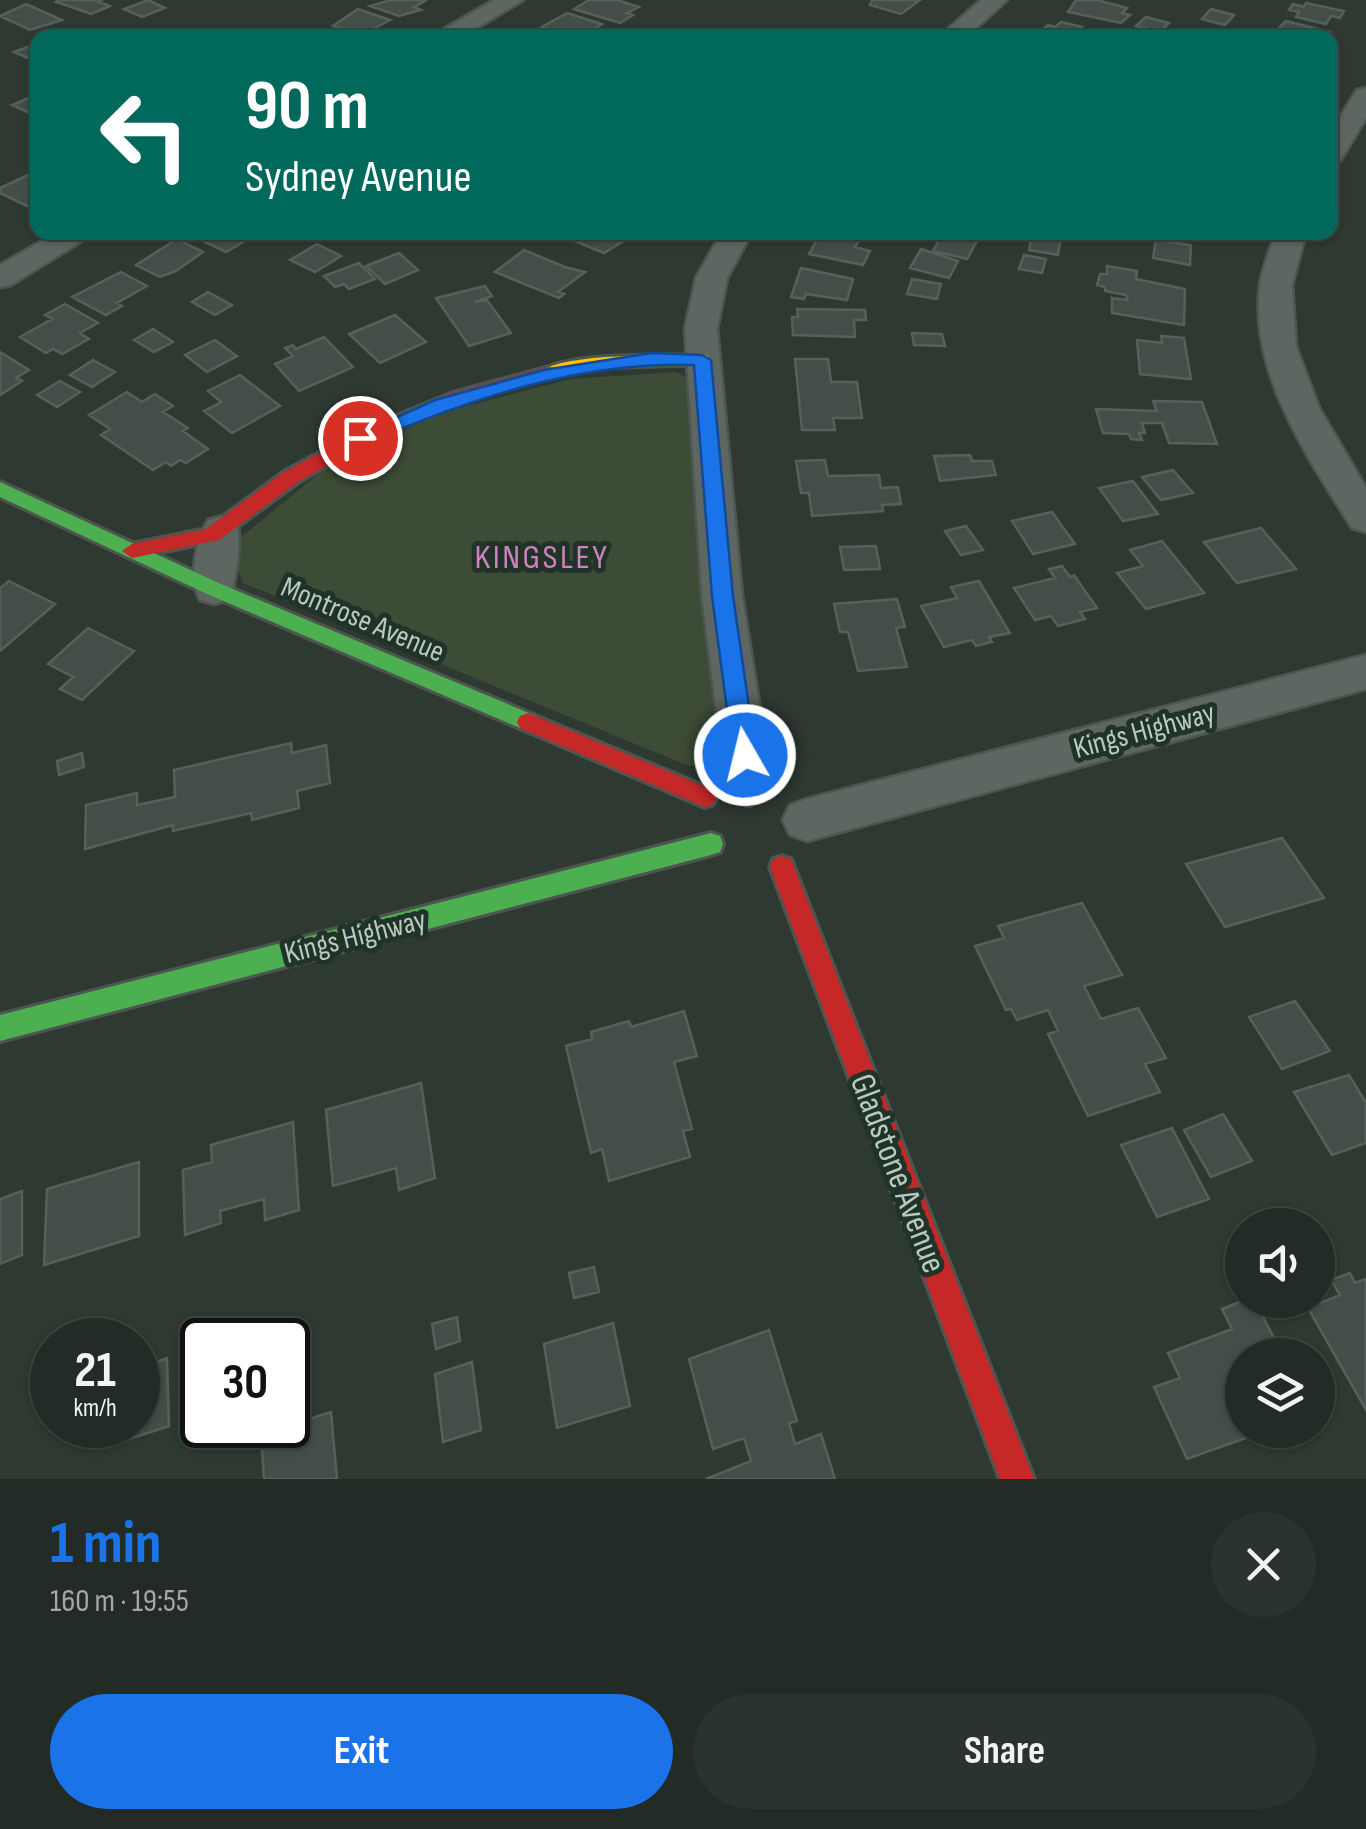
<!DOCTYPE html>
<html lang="en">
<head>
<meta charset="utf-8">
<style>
	body { margin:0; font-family:"Sofia Sans Condensed",sans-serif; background:#2a332e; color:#f1f3f6; height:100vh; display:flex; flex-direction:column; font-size:38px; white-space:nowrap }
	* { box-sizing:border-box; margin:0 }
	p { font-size:32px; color:#a2a7a7 }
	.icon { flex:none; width:55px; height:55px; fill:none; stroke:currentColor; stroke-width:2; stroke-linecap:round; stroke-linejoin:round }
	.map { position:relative; height:1479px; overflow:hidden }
	.side { display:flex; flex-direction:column; background:#222b26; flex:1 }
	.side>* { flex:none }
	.banner { position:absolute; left:30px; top:30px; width:1308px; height:210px; border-radius:20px; box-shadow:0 2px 8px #0004,0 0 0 2px #3f4743; background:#00695c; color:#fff; overflow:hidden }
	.buttons { position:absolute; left:1225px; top:1208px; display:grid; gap:20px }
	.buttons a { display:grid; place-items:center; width:110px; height:110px; border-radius:50%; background:#222b26; box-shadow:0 2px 8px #0004,0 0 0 2px #3f4743; font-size:50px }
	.speed { position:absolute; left:30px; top:1318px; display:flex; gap:20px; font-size:50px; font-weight:700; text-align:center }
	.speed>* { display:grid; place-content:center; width:130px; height:130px; border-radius:50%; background:#222b26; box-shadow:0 2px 8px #0004,0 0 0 2px #3f4743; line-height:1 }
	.speed small { font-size:25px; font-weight:400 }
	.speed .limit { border:5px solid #111; border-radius:15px; background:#fff; color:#111 }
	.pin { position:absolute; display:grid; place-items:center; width:85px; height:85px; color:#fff; margin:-42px; border:5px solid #fff; border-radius:50%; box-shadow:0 2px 10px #0007 }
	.me { position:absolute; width:110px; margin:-55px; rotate:352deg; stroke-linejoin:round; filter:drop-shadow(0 0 8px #0008) }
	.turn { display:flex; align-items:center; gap:35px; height:210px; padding:0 50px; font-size:45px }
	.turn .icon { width:130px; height:130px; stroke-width:2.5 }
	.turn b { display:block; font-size:70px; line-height:85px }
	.round { display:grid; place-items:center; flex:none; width:105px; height:105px; border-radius:52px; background:#2a332e }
	.overview { display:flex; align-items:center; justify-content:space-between; height:170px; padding:0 50px }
	h1 { font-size:60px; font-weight:700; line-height:75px; color:#1a73e8 }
	.action { display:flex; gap:20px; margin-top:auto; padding:20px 50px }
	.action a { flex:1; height:115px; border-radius:60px; background:#1a73e8; color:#fff; font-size:40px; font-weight:700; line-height:115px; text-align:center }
	.action a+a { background:#2a332e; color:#f1f3f6 }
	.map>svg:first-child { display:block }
</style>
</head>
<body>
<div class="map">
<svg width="1366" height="1479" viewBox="0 0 1366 1479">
	<rect width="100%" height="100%" fill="#2e3932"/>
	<path fill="#3d4c37" d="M676,372L684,376L689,390L693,473L723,750C717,763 702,766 689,766L243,583L237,567L240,538L323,470L440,413L570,379Z"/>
	<path fill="#444e48" stroke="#56605a" stroke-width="2.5" d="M59,0H102L99,2L110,6L91,14L56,2Z
		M148,0L165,8L142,17L124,9Z
		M391,0H422L425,1L414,7L421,10L399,16L370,6Z
		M617,0L639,7L627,13L633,15L620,23L574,9L589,0Z
		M872,0H920L901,14L870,5Z
		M1076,0H1097L1127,8L1122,13L1130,15L1121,23L1068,12Z
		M1306,3L1344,11L1340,18L1331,16L1326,24L1296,17L1299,12L1289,10L1293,4L1304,7Z
		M26,4L62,20L30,30L0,16Z
		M358,9L390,20L360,36L333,26Z
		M1211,9L1234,15L1225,25L1202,19Z
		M567,13L602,24L579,38L542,27Z
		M1146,17L1169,23L1159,32L1136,26Z
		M1286,21L1330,32L1326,38H1295L1275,32Z
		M1061,22L1082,27L1073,35L1083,38H1033L1048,25L1055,27Z
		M38,43V58L32,60L14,52Z
		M38,94V109L29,113L12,105Z
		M28,175L38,179V200L27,206L0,193V188Z
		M191,232H260L226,252L188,234Z
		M567,232H638L604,253L562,236Z
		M830,232L860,239L855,247L870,251L863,265L809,254L821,232Z
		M1032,232L1061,235L1058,255L1029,250Z
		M943,233L977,241L967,259L933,251Z
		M177,239L203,252L176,271L160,277L136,265Z
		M1156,240L1191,245L1190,265L1153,258Z
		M317,244L341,256L315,272L290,260Z
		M921,249L958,261L949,278L910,268Z
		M524,250L565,267L585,272L558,292L564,294L559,298L495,272Z
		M399,253L418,270L385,284L366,266Z
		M1024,255L1046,259L1042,273L1019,269Z
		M359,263L375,279L349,289L344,284L335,287L324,276Z
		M1107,266L1137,271L1136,279L1185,289L1184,325L1112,313V298L1127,300L1126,295L1105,291V287L1097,285L1100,274H1107Z
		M801,268L853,279L847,300L806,294L804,299L791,297Z
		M121,272L147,286L117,303L122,306L106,315L72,297Z
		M912,279L941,284L937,299L907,294Z
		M485,286L492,296L475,302L487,300L511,333L469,346L436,298Z
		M208,292L232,305L215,315L192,302Z
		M65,304L98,323L80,333L89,339L62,354L53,349L46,353L20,337L52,319L45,315Z
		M797,309L865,310L866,320H854L855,337L793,335L792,317H798Z
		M395,315L426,342L380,363L349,334Z
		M153,329L173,342L154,352L134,340Z
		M912,333L942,334L945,346L914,345Z
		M1161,336L1184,338L1191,379L1140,374L1137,340L1162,343Z
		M324,337L353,367L299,391L275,364L293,356L285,348L293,345L296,349Z
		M215,340L237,356L207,372L185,355Z
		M0,352L29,370L16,378L22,381L0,395Z
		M795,359H828L831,382H857L862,418H833L835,430H802Z
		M93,360L115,372L92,387L70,375Z
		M240,375L280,406L232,433L204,411L221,402L208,391Z
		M60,381L80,392L57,407L37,395Z
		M127,392L142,402L155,394L173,406L163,412L188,428L183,431L208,449L186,463L180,460L171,466L166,462L153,470L101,435L110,429L89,415Z
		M1153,401L1202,402L1217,444L1169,443L1162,423H1142L1145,433H1139L1142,440L1131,439L1129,434L1103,433L1096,409L1157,411Z
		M970,455L972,461H992L996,475L940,481L934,456Z
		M825,460L828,476L879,475L881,488L898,487L901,504L882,505L883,511L812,516L809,493H801L796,461Z
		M1173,470L1193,493L1161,500L1142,477Z
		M1133,481L1148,501L1158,514L1123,521L1099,488Z
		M1052,512L1075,544L1033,554L1012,521Z
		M966,526L983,550L961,555L945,531Z
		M1261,528L1296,569L1237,583L1204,542Z
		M1162,541L1204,593L1146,609L1117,573L1143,566L1130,550Z
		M876,546L880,569L844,570L840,547Z
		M1062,566L1070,577L1074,575L1097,608L1080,612L1085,619L1058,626L1051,616L1035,620L1014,588L1055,578L1049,569Z
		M9,581L55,604L0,651V588Z
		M979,581L1010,633L989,637L992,642L976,646L972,640L944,647L921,606L957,598L951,587Z
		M897,599L905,627L896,628L907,667L858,671L848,632H840L834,604Z
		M88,628L134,651L82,700L60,689L73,677L48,664Z
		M291,743L292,753L326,745L330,783L297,791L299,808L252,820L251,813L173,831V825L85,849L86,805L137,793V805L175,797L174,770Z
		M82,753L84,767L59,775L57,761Z
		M1282,838L1324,898L1225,927L1186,864Z
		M1082,903L1122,975L1084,986L1101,1019L1138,1008L1166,1058L1145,1064L1160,1092L1088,1116L1048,1034L1058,1031L1048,1010L1017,1020L1011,1009L1006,1010L975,946L1004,938L998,926Z
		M1295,1001L1330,1051L1282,1069L1249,1017Z
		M684,1011L697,1056L674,1062L692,1129L683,1131L690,1157L609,1181L602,1149L591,1153L566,1046L592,1039L591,1032L629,1021L631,1027Z
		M1349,1075L1366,1103V1143L1332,1155L1294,1092Z
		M421,1083L435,1178L399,1190L396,1168L333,1186L326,1110Z
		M1223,1114L1252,1161L1211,1177L1184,1130Z
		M293,1122L299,1210L265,1220L264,1199L220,1211L221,1223L185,1235L183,1170L212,1162L211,1145Z
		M1172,1128L1209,1199L1157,1217L1121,1145Z
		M139,1162V1236L44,1265L47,1189Z
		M22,1191V1255L0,1264V1199Z
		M594,1267L599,1292L574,1298L569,1273Z
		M1350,1273L1355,1283L1366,1279V1410L1308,1308L1340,1295L1331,1280Z
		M1244,1300H1254L1283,1355H1242V1430H1268L1187,1459L1154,1387L1180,1378L1168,1353L1232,1329L1222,1309Z
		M457,1317L460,1341L436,1349L432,1324Z
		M613,1323L630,1406L557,1428L544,1344Z
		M769,1330L797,1421L789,1423L795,1444L821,1434L835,1479H706L751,1461L744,1438L713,1449L689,1359Z
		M167,1358L169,1426L108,1446V1425H138V1369Z
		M472,1362L481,1430L443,1442L435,1374Z
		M331,1412L337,1479H264L261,1435Z"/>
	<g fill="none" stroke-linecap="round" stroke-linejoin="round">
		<g stroke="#4d5550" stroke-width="5">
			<path id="street" d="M494,0H523L460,38H429Z
				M981,0H1007L965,38H938Z
				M1366,88V118L1340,161L1330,163V133L1357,90Z
				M58,232H96L11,285L0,287V265Z
				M722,232H752L727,278L717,329L742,596L772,786L765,800L749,806L733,800L726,786L702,596L685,329L696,278Z
				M1276,232H1306L1292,285L1296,347L1319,408L1366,488V532L1352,528C1308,457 1249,373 1260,285C1263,267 1270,249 1276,232Z
				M222,516L236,520C243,533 236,586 228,600L214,604L200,600C188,578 196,541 208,520Z
				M1366,655V689L807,841L790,835L783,820L790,805L807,799Z"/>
		</g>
		<g stroke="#4d5550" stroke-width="6">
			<path id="fast" d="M0,482L221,584L536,716L539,722L536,728H520L207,594L0,497Z
				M711,833L720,836L723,844L720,852L711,855L0,1041V1015Z"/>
		</g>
		<g stroke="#4d5550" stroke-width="6">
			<path id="slow" d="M702,355L708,356V364L608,367L549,377L540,372C566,352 666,356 702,355Z"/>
		</g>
		<g stroke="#4d5550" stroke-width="6">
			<path id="jam" d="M549,367L555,368V376L465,401L374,438L298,482L219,540L132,558L122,551L132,544L206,529L284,472L362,430L453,393Z
				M528,713L713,790L717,797L713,804L705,807L520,728L517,722L520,716Z
				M782,856L791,859L794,867L1034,1479H1000L770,867L773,859Z"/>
		</g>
		<use href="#street" fill="#5e6661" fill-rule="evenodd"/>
		<use href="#fast" fill="#4caf50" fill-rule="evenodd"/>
		<use href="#slow" fill="#ffc107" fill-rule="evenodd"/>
		<use href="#jam" fill="#c62828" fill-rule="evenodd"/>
	</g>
	<path fill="#1a73e8" stroke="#114b97" stroke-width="2.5" d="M651,353L702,355L711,360L733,596L756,755L753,762H737L733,755L712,596L694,365C580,361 470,399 366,443L360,444L351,438L435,400L544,370Z"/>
	<g text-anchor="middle" stroke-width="10" stroke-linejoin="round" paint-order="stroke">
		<g font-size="30" fill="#b9c8c0" stroke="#213328">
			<text transform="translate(363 619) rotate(23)" y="10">Montrose Avenue</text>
			<text transform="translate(1144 730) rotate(-15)" y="10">Kings Highway</text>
			<text transform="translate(355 936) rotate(-14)" y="10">Kings Highway</text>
		</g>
		<g font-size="35" letter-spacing="2.5" fill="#ce81bb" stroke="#213328">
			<text x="542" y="568">KINGSLEY</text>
		</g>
		<g font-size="35" fill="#b9c8c0" stroke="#213328">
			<text transform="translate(899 1173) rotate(69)" y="12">Gladstone Avenue</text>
		</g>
	</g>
</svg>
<div class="buttons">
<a><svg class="icon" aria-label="sound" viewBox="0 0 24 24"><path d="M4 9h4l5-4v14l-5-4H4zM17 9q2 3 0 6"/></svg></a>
<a><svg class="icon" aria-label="layers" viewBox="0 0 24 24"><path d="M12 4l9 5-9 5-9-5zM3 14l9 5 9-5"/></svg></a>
</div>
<div class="speed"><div>21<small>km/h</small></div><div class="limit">30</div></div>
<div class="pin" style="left:360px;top:438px;background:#d93025"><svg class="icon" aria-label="arrive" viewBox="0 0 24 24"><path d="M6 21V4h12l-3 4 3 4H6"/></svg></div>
<svg class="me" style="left:745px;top:755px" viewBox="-20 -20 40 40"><circle r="17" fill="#1a73e8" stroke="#fff" stroke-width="3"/><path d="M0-11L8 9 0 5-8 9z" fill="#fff"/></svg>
<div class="banner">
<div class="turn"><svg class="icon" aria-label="left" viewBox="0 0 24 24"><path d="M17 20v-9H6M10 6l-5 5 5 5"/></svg><div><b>90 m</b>Sydney Avenue</div></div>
</div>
</div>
<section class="side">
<div class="overview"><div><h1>1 min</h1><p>160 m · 19:55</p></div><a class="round"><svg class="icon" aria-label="close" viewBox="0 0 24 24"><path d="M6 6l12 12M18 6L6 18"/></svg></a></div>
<div class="action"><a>Exit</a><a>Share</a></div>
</section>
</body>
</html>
